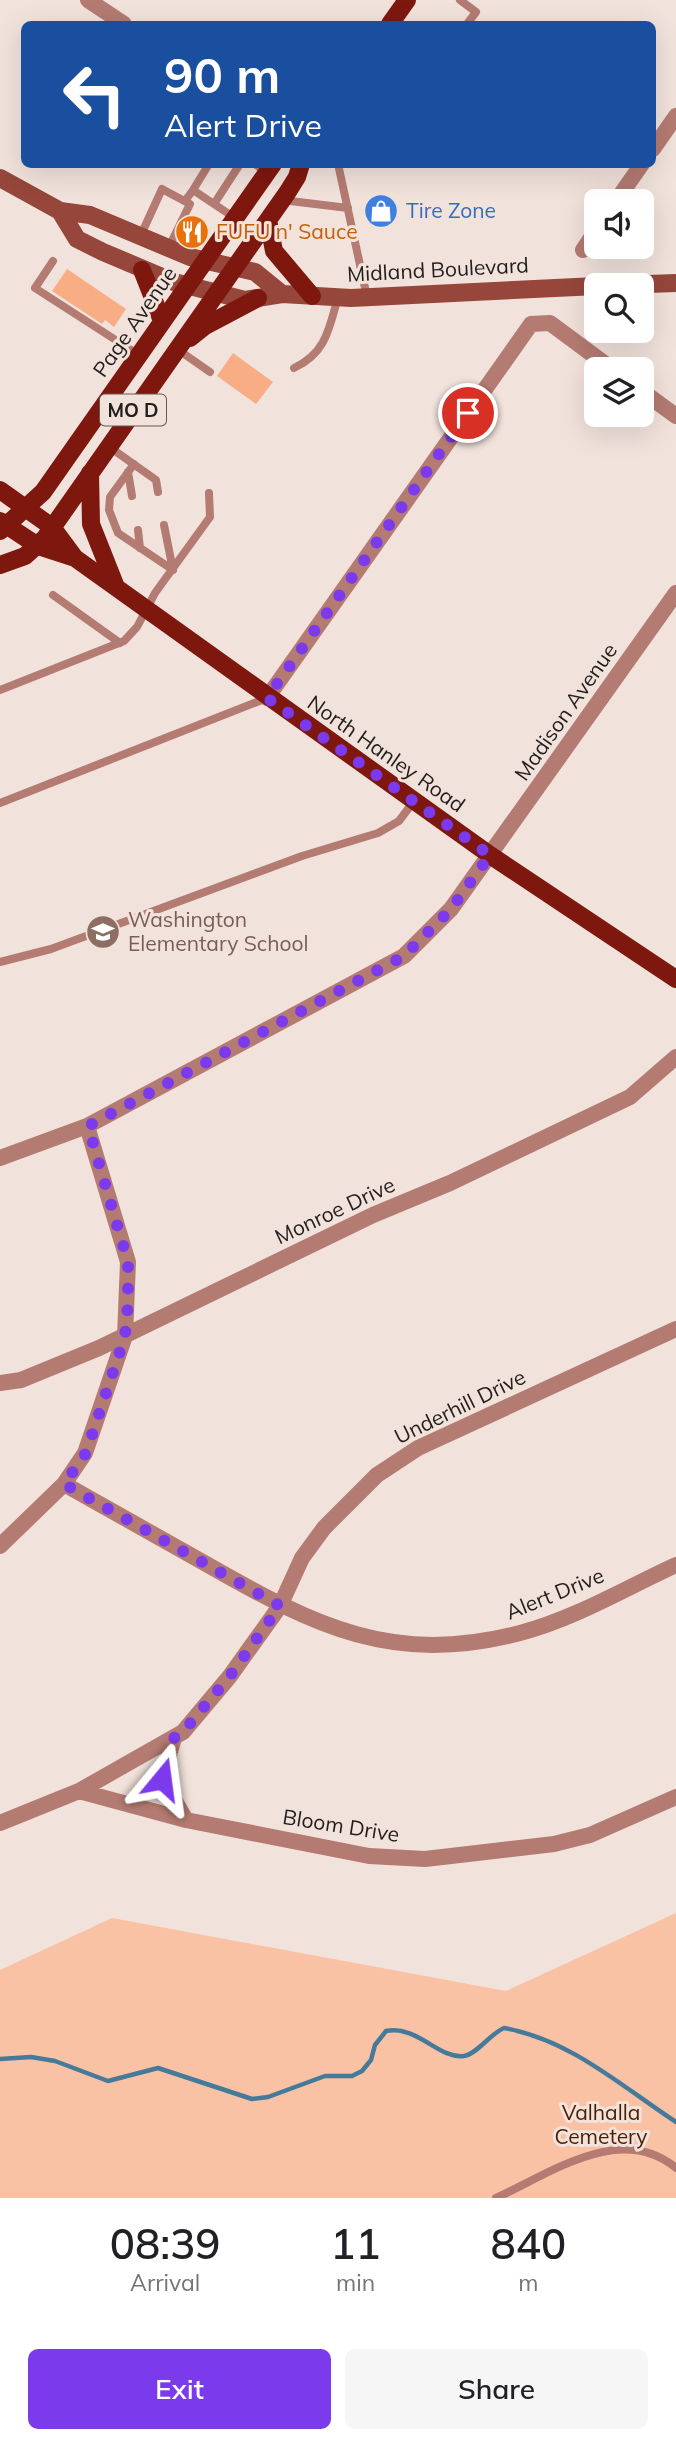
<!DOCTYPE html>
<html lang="en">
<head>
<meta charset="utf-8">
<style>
	body { margin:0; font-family:Mulish,sans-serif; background:#f6f6f6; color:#202124; height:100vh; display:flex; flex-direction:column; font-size:26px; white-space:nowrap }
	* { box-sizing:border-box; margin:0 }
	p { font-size:23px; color:#757577 }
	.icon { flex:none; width:38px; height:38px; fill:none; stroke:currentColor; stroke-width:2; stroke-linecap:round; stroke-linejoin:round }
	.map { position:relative; height:2198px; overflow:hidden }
	.details { display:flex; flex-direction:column; background:#fff; flex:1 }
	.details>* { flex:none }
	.top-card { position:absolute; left:21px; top:21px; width:635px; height:147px; border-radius:10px; box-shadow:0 7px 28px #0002; background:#1a4fa0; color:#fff; overflow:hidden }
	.buttons { position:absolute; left:584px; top:189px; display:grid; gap:14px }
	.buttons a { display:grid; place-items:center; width:70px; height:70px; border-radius:10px; background:#fff; box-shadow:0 7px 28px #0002; font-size:35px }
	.pin { position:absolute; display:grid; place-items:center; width:60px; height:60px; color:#fff; margin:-30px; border:4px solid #fff; border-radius:50%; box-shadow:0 2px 7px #0007 }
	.me { position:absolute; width:77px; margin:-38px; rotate:16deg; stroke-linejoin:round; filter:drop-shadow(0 0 5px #0008) }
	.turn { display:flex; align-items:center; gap:24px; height:147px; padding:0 28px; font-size:32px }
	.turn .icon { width:91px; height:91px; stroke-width:2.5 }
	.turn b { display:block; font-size:49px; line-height:60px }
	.eta { display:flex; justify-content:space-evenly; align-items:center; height:119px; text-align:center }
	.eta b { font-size:42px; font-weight:600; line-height:49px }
	.cta { display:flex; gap:14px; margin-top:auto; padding:14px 28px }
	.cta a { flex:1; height:80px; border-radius:10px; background:#7c3aed; color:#fff; font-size:28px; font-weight:600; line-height:80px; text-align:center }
	.cta a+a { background:#f6f6f6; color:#202124 }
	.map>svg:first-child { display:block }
</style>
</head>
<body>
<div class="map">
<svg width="676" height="2198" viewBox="0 0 676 2198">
	<rect width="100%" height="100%" fill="#f1e2db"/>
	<path fill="#fac2a4" d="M676,1913V2198H0V1970L112,1918L506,1991Z"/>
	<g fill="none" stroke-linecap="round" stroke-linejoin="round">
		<path stroke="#457a9a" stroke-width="4.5" d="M0,2059L31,2057L55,2061L108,2081L158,2068L252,2099L268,2097L325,2076H352L362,2071L371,2060L375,2045L386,2031C418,2025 438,2059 464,2056C476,2055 491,2033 504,2028C571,2040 621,2086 676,2122"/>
	</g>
	<path fill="#f8ad85" d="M67,269L126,309L114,327L105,320L102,324L52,291Z
		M233,353L273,382L256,404L217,376Z"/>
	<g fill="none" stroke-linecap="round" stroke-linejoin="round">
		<path stroke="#b47b72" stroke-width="8" d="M460,0L476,12L467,24
			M255,164L267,173
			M338,164L367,297
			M193,190L209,164
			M282,200L348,208
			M185,201L193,190L235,218
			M214,204L240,164
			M140,237L162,189L190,204L168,249
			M53,261L35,288L139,355
			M177,349L210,372
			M294,368C326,353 329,329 338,297
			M108,446L156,480L158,492
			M134,464L110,497L109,510L118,533L173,570
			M128,472L132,496
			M164,525L173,570
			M138,530L140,548
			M53,595L120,643
			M0,690L124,641L137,627L155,593L210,517L209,493
			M0,803L267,698
			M0,962L51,949L302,856L378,833L399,821L414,801
			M496,2198C551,2173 621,2122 676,2168"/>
		<path stroke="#b47b72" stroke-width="16" d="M88,0L124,24
			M653,149L676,116
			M616,201L642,164
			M583,250L597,229
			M642,391L676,416
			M267,698L531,324L550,323L612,369
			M0,1158L87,1126L404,956L451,909L676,593
			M0,1383L21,1380L99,1348L373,1215L450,1183L630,1097L676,1057
			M64,1484C112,1511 160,1538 208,1565C315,1626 393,1666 520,1633C574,1619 626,1588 676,1565
			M0,1546L64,1484L85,1453L125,1336L128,1262L87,1126
			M174,1738L162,1779L186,1820
			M79,1791L186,1820L369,1856L425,1859L554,1844L590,1835L676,1797
			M0,1823L79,1791L183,1732L230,1676L280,1606L302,1558L324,1528L377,1475L418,1448L676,1329"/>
		<path stroke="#96463b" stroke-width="18" d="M0,178L60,211L90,215L190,257L255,272L282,294
			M60,211L77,239L103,252L174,282L245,300L282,294L351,298L597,286
			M620,285L676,283"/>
		<path stroke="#7e180f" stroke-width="18" d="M390,24L407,0
			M268,220L274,251L312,296
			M142,270L162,321
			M190,338L205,326L258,298
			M90,473L91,524L116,587
			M0,490L52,527L75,558
			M0,521L38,546L75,558L490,855L676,979
			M0,531L43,492L273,164
			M0,565L25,556L45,538L287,193L297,177L301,164"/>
	</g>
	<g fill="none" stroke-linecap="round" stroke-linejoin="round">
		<path stroke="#7c3aed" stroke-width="12" stroke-dasharray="0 21.6" d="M162,1779L174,1738L183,1732L230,1676L280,1606L64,1484L86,1453L125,1336L128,1304V1262L88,1126L404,956L451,909L490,855L267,698L468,413"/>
	</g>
	<defs>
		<g id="shop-disc" transform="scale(1.75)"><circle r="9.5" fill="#3f7fe0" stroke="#f1e2db"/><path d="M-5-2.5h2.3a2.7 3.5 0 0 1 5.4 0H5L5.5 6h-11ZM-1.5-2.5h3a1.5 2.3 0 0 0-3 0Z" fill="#fff"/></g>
		<g id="restaurant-disc" transform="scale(1.75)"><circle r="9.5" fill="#e8710a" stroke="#f1e2db"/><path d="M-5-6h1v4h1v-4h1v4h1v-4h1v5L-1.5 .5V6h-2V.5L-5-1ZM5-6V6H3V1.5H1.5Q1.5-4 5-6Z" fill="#fff"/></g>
		<g id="school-disc" transform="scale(1.75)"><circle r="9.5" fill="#8d6e63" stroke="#f1e2db"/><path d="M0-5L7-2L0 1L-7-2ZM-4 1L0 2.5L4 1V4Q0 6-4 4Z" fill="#fff"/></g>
	</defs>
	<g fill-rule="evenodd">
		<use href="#shop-disc" x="381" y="211"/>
		<use href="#restaurant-disc" x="192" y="232"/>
		<use href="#school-disc" x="103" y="932"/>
	</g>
	<g text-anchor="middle" stroke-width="6" stroke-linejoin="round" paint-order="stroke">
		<rect fill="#f1e2db" stroke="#615955" stroke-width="2" x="100" y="394.5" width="66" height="31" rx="5"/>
		<g font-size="19" font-weight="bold" fill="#231e1b">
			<text x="133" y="417">MO D</text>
		</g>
		<g font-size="21" fill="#366cbe" stroke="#f1e2db" text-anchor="start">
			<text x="406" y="218">Tire Zone</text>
		</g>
		<g font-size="21" fill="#c56008" stroke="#f1e2db" text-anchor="start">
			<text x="216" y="239">FUFU n' Sauce</text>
		</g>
		<g font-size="21" fill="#231e1b" stroke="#f1e2db">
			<text transform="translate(438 270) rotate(-3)" y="7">Midland Boulevard</text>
			<text transform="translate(135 322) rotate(-55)" y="7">Page Avenue</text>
			<text transform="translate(566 712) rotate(-55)" y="7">Madison Avenue</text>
			<text transform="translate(386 754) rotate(35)" y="7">North Hanley Road</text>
			<text transform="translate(335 1211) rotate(-25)" y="7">Monroe Drive</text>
			<text transform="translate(460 1407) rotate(-26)" y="7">Underhill Drive</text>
			<text transform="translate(555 1594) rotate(-22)" y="7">Alert Drive</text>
			<text transform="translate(341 1826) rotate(9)" y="7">Bloom Drive</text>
		</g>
		<g font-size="21" fill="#785e54" stroke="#f1e2db" text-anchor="start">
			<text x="128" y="927">Washington<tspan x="128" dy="24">Elementary School</tspan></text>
		</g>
		<g font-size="21" fill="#4d1f01" stroke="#f1e2db">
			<text x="601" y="2120">Valhalla<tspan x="601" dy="24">Cemetery</tspan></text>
		</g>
	</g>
</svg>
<div class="buttons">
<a><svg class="icon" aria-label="sound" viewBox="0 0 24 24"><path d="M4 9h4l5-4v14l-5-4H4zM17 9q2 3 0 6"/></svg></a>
<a><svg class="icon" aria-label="search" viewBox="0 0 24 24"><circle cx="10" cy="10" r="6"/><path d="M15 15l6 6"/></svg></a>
<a><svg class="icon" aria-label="layers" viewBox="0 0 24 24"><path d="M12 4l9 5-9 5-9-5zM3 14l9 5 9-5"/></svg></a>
</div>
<div class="pin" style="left:468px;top:413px;background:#d93025"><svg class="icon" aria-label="arrive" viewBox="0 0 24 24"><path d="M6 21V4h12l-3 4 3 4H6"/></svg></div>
<svg class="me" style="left:162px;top:1779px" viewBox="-20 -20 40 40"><path d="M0-17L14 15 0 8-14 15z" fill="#7c3aed" stroke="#fff" stroke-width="4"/></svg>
<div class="top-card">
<div class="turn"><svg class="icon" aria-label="left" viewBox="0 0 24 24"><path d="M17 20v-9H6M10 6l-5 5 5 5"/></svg><div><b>90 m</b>Alert Drive</div></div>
</div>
</div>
<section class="details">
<div class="eta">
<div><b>08:39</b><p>Arrival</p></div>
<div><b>11</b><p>min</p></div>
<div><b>840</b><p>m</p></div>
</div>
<div class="cta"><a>Exit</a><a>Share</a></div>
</section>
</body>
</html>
